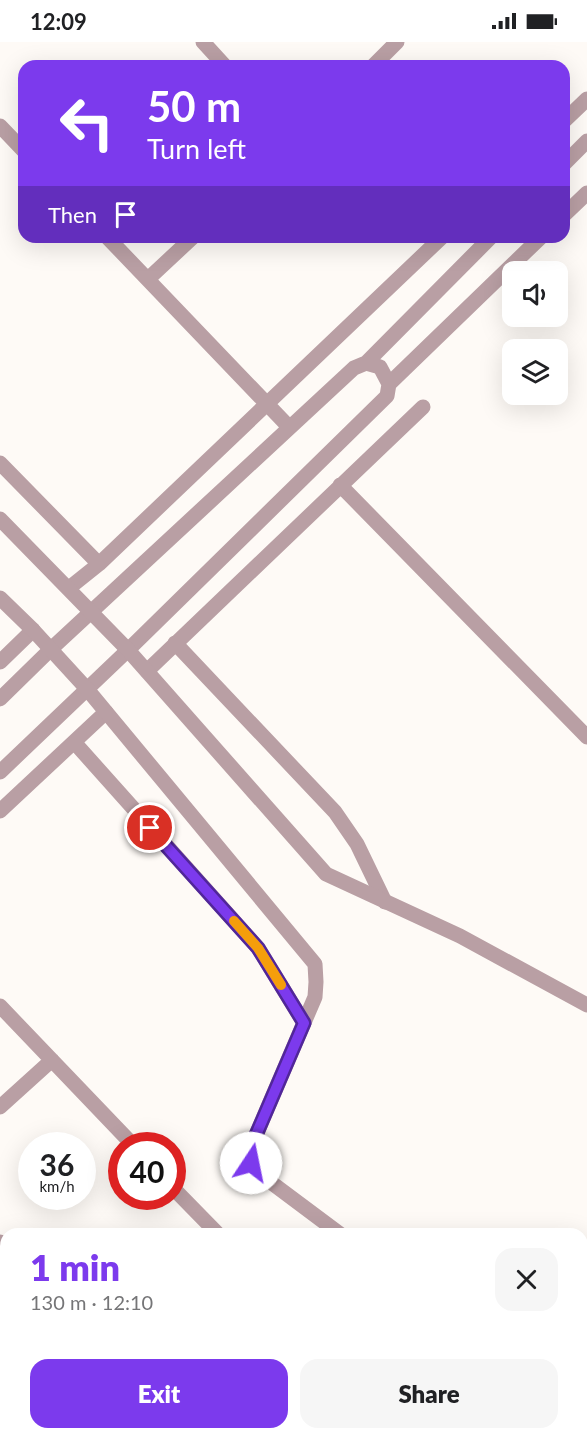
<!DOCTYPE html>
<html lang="en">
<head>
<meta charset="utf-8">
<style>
	body { margin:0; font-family:Lato,sans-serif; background:#f6f6f6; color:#202124; height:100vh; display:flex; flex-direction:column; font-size:22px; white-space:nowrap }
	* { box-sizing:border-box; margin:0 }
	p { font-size:20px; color:#757577 }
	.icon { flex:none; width:33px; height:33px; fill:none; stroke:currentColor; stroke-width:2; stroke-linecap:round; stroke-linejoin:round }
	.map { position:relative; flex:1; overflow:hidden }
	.side { position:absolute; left:0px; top:1186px; width:588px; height:212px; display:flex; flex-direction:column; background:#fff; border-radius:18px 18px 0 0; box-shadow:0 6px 24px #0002 }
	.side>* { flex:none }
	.top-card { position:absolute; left:18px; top:18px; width:552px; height:183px; border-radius:18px; box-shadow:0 6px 24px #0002; background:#7c3aed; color:#fff; overflow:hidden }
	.buttons { position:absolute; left:502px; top:219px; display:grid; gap:12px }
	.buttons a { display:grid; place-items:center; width:66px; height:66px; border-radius:12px; background:#fff; box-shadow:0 6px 24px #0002; font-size:30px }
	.speed { position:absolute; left:18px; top:1090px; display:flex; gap:12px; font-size:30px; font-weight:700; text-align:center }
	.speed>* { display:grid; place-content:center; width:78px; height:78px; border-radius:50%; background:#fff; box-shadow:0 6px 24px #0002; line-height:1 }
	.speed small { font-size:15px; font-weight:400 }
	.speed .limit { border:9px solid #d22; background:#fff; color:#111 }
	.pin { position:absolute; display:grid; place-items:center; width:51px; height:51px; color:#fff; margin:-26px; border:3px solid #fff; border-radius:50%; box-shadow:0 2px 6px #0007 }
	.me { position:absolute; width:66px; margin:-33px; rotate:11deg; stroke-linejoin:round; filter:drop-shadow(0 0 4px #0008) }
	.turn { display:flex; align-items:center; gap:21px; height:126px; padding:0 30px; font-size:27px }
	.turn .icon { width:78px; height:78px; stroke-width:2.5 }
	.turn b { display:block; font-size:42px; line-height:51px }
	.then { display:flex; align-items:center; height:57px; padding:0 30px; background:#0003; gap:12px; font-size:22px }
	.round { display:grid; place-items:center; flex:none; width:63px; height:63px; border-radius:18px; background:#f6f6f6 }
	.overview { display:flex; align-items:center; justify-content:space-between; height:102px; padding:0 30px }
	h1 { font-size:36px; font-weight:800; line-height:45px; color:#7c3aed }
	.action { display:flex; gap:12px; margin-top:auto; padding:12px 30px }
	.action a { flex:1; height:69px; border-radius:18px; background:#7c3aed; color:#fff; font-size:24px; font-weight:800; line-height:69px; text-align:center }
	.action a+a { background:#f6f6f6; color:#202124 }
	.status { display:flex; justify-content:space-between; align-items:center; height:42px; padding:0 30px; background:#fff; direction:ltr }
	.status svg { height:16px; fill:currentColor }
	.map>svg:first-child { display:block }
</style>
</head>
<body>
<div class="status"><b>12:09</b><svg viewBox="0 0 49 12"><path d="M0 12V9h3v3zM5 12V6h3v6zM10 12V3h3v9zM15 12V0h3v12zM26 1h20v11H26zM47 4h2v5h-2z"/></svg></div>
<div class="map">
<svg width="587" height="1397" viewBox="0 0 587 1397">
	<rect width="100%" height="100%" fill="#fefaf6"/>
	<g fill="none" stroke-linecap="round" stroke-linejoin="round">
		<path stroke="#b99fa4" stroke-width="15" d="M203,0L225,24
			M373,24L397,0
			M564,79L587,57
			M0,84L24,109
			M564,122L587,99
			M564,173L587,151
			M107,195L289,385
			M148,237L193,195
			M366,321L491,195
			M389,342L541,195
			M0,421L99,522
			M340,443L587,695
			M69,546L99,522L442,195
			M175,601L335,770L357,802L385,860
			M0,620L33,588
			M147,629L423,365
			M0,657L51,607L354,326L366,321L380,325L389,342L387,354L128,608L0,730
			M74,700L258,906L304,981
			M0,769L106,670
			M0,964L134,1104
			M0,1065L52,1018
			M172,1145L218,1192
			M0,1200L6,1206
			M582,1387L587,1382
			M185,1392L190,1397
			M415,1392L420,1397
			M0,1396L1,1397
			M276,1397L281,1392"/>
		<path stroke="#b99fa4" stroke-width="15" d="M0,477L128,608L326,832L460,894L587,963
			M0,556L33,588L87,647L315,922L316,940L315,955L250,1107L251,1121L257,1130L340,1192
			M582,1210L587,1212
			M582,1303L587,1308"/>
	</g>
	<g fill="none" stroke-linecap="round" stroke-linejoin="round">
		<g stroke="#51269a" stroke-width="15">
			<path id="route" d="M150,786L258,906L304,981L250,1107L251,1121"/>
		</g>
		<use href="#route" stroke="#7c3aed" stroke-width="10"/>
		<path stroke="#f59e0b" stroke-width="10" d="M234,879L258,906L281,943"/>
	</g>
</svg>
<div class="buttons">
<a><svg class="icon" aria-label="sound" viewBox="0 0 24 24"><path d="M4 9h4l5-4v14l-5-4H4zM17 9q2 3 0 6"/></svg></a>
<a><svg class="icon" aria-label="layers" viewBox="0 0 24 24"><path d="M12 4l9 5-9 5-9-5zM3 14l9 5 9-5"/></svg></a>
</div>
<div class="speed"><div>36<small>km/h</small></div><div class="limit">40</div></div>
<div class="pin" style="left:150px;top:786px;background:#d93025"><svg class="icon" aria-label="arrive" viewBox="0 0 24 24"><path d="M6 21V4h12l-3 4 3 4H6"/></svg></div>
<svg class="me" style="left:251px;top:1121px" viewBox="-20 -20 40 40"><circle r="19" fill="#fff"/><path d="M0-13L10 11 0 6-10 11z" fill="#7c3aed"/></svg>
<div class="top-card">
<div class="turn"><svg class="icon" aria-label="left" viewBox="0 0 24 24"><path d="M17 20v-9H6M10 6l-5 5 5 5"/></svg><div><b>50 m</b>Turn left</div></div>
<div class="then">Then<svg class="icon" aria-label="arrive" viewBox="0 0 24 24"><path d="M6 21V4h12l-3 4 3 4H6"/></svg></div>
</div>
<section class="side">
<div class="overview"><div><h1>1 min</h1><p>130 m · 12:10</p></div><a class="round"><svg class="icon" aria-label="close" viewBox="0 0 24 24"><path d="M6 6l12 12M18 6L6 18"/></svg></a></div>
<div class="action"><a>Exit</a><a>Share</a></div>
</section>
</div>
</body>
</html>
